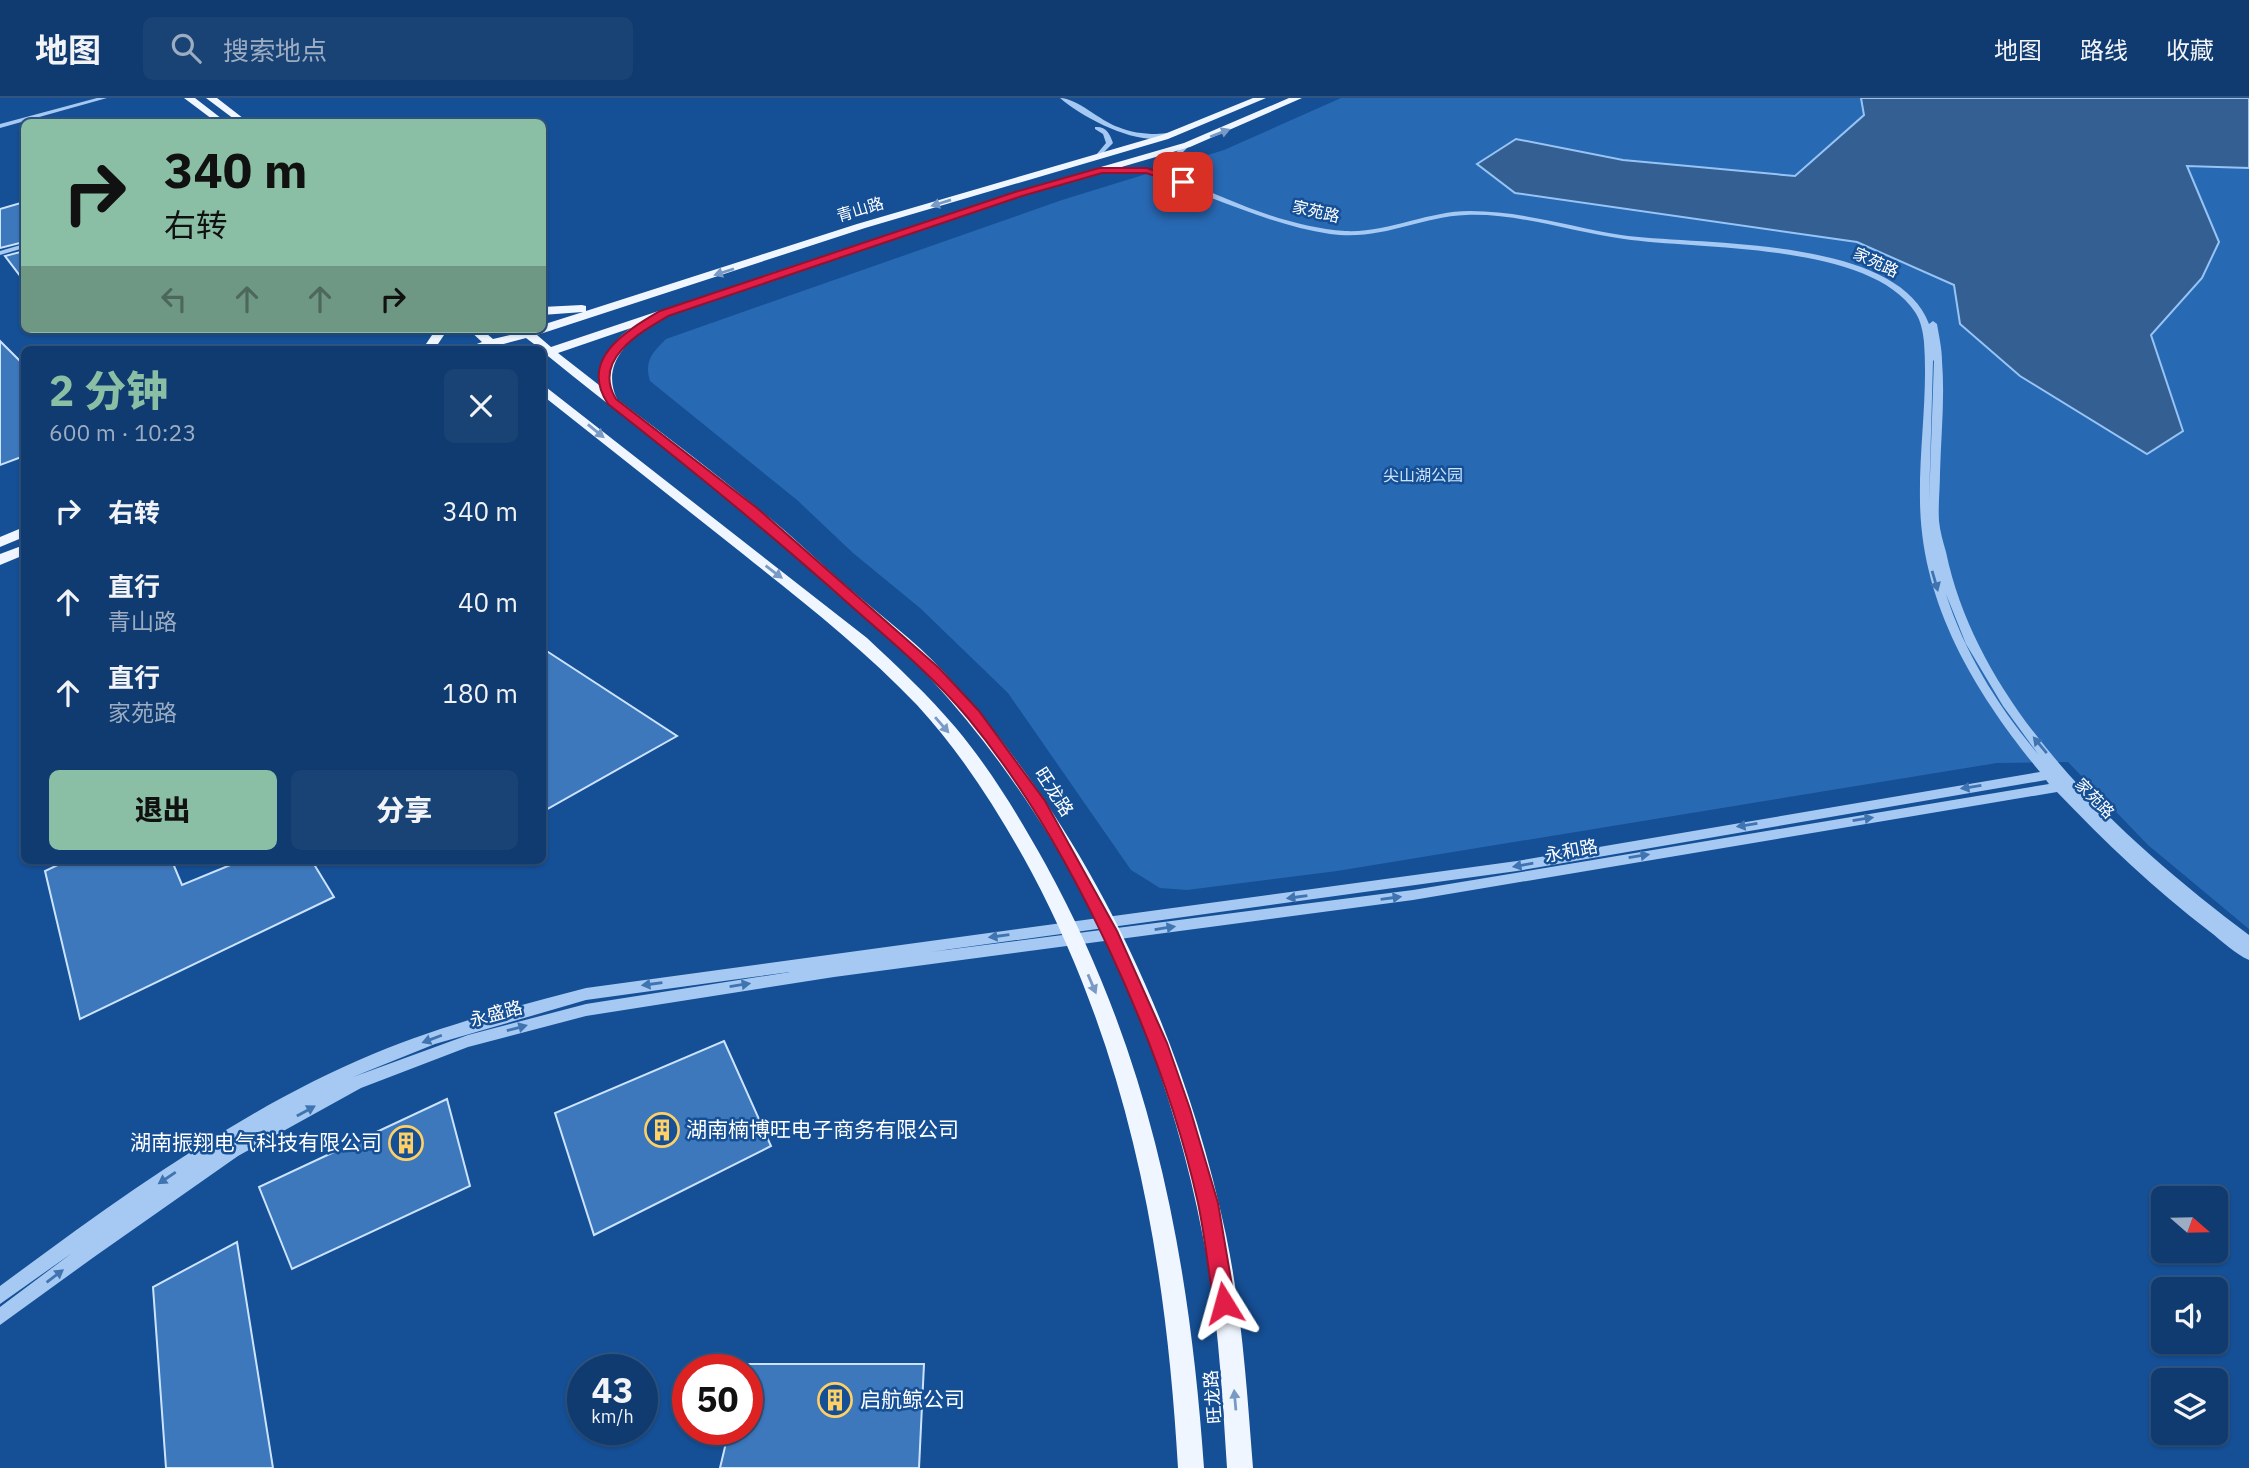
<!DOCTYPE html>
<html lang="zh">
<head>
<meta charset="utf-8">
<style>
	body { margin:0; font-family:"IBM Plex Sans","Noto Sans SC",sans-serif; background:#194275; color:#f1f3f6; height:100vh; display:flex; flex-direction:column; font-size:26px; white-space:nowrap }
	* { box-sizing:border-box; margin:0 }
	p { font-size:23px; color:#9cadc3 }
	.icon { flex:none; width:38px; height:38px; fill:none; stroke:currentColor; stroke-width:2; stroke-linecap:round; stroke-linejoin:round }
	.map { position:relative; flex:1; overflow:hidden }
	.side { position:absolute; left:21px; top:248px; width:525px; height:518px; display:flex; flex-direction:column; background:#103b70; border-radius:10px; box-shadow:0 2px 5px #0004,0 0 0 2px #305583 }
	.side>* { flex:none }
	.guide { position:absolute; left:21px; top:21px; width:525px; height:214px; border-radius:10px; box-shadow:0 2px 5px #0004,0 0 0 2px #305583; background:#8abfa5; color:#111; overflow:hidden }
	.needle { width:46px; rotate:110deg }
	.fabs { position:absolute; left:2151px; top:1088px; display:grid; gap:14px }
	.fabs a { display:grid; place-items:center; width:77px; height:77px; border-radius:10px; background:#103b70; box-shadow:0 2px 5px #0004,0 0 0 2px #305583; font-size:35px }
	.speed { position:absolute; left:567px; top:1256px; display:flex; gap:14px; font-size:35px; font-weight:700; text-align:center }
	.speed>* { display:grid; place-content:center; width:91px; height:91px; border-radius:50%; background:#103b70; box-shadow:0 2px 5px #0004,0 0 0 2px #305583; line-height:1 }
	.speed small { font-size:18px; font-weight:400 }
	.speed .limit { border:10px solid #d22; background:#fff; color:#111 }
	.pin { position:absolute; display:grid; place-items:center; width:60px; height:60px; color:#fff; margin:-30px; border-radius:14px; box-shadow:0 4px 10px #0006 }
	.me { position:absolute; width:77px; margin:-38px; rotate:352deg; stroke-linejoin:round; filter:drop-shadow(0 0 5px #0008) }
	.turn { display:flex; align-items:center; gap:24px; height:147px; padding:0 28px; font-size:32px }
	.turn .icon { width:91px; height:91px; stroke-width:2.5 }
	.turn b { display:block; font-size:49px; line-height:60px }
	.lanes { display:flex; align-items:center; height:66px; padding:0 28px; background:#0003; justify-content:center; gap:35px; direction:ltr }
	.lanes .off { opacity:.35 }
	.round { display:grid; place-items:center; flex:none; width:74px; height:74px; border-radius:10px; background:#194275 }
	.overview { display:flex; align-items:center; justify-content:space-between; height:119px; padding:0 28px }
	h1 { font-size:42px; font-weight:800; line-height:52px; color:#8abfa5 }
	.action { display:flex; gap:14px; margin-top:auto; padding:14px 28px }
	.action a { flex:1; height:80px; border-radius:10px; background:#8abfa5; color:#111; font-size:28px; font-weight:800; line-height:80px; text-align:center }
	.action a+a { background:#194275; color:#f1f3f6 }
	ul { padding:0; list-style:none }
	li { display:flex; align-items:center; gap:21px; height:91px; padding:0 28px }
	li div { flex:1 }
	li b { display:block; font-size:26px }
	li em { font-style:normal }
	header { display:flex; align-items:center; gap:42px; box-sizing:border-box; height:98px; padding:0 35px; background:#103b70; border-bottom:2px solid #305583 }
	header strong { font-size:33px }
	nav { display:flex; gap:38px; margin-inline-start:auto; font-size:24px }
	.search { width:490px; height:63px; background:#194275; display:flex; align-items:center; gap:18px; box-sizing:border-box; padding:0 24px; border-radius:10px; color:#9cadc3; font-size:26px }
	.map>svg:first-child { display:block }
</style>
</head>
<body>
<header>
<strong>地图</strong>
<div class="search"><svg class="icon" aria-label="search" viewBox="0 0 24 24"><circle cx="10" cy="10" r="6"/><path d="M15 15l6 6"/></svg>搜索地点</div>
<nav><a>地图</a><a>路线</a><a>收藏</a></nav>
</header>
<div class="map">
<svg width="2249" height="1370" viewBox="0 0 2249 1370">
	<rect width="100%" height="100%" fill="#154f95"/>
	<path fill="#2869b4" d="M1341,0H2249V831L2148,747L2068,664L1997,665L1337,773L1187,792L1160,790L1131,772L1008,595L920,510L853,455L797,402L650,283C644,263 652,255 666,241L1062,102L1224,52Z"/>
	<path fill="#345f92" stroke="#97c4f5" stroke-width="2" d="M1861,0H2249V70L2187,68L2219,144L2202,180L2151,237L2183,333L2147,356L2020,278L1960,226L1954,187L1857,144L1515,95L1477,66L1516,41L1623,62L1795,78L1864,17Z"/>
	<path fill="#3d78bd" stroke="#cce3fc" stroke-width="2" d="M24,104V144L0,150V111Z
		M24,153V183L5,158Z
		M0,243L24,267V358L0,367Z
		M542,550L677,638L542,714Z
		M66,763H172L182,787L240,763H312L334,799L80,921L45,773Z
		M724,943L771,1048L594,1137L555,1015Z
		M447,1001L470,1088L292,1171L259,1089Z
		M237,1144L273,1370H166L153,1189Z
		M747,1266H924L919,1370H720L729,1332H747Z"/>
	<g fill="none" stroke-linecap="round" stroke-linejoin="round">
		<path fill="#a5c9f2" fill-rule="evenodd" d="M97,0H107L0,30V26Z
			M1060,0C1077,0 1100,23 1118,29C1130,34 1143,36 1156,36C1164,36 1171,34 1177,37C1143,52 1086,22 1060,0Z
			M1095,29C1106,28 1110,36 1113,45L1099,59L1096,57L1106,45L1103,36L1095,31Z
			M1185,46L1190,47L1179,58L1176,68L1188,80L1184,82C1234,105 1289,129 1345,133C1388,135 1427,113 1470,113C1522,113 1571,129 1621,137C1699,148 1896,137 1929,226L1933,223L1937,226C1939,238 1942,251 1942,263C1945,300 1941,338 1940,375C1940,390 1938,407 1939,423C1940,433 1943,444 1946,454C1979,613 2124,743 2249,837V862C2235,856 2222,843 2209,833C2154,791 2105,744 2057,694L1413,802L834,879L586,918L468,949L361,990L238,1058L94,1159L0,1227V1209L72,1155L0,1206V1188C115,1103 241,1011 373,956C442,927 514,909 586,890L1517,763L2040,674C1976,596 1921,507 1920,403C1919,350 1928,297 1924,244C1923,234 1921,223 1915,214C1869,144 1699,152 1624,141C1571,134 1520,115 1466,117C1418,119 1382,143 1330,136C1289,130 1248,114 1209,99C1191,91 1174,80 1155,76C1137,73 1120,74 1102,74L1098,72L1102,70C1130,69 1154,70 1180,81L1168,68L1174,56ZM1933,262L1934,263L1929,406ZM1946,496L1966,546L2003,608L2038,656C1998,608 1965,556 1946,496ZM2046,682L2049,686L1413,792L930,854L1517,773ZM790,874L586,906L468,937L353,979L435,946L586,902Z
			M24,146V150L0,157V153Z"/>
		<path fill="#f0f6ff" fill-rule="evenodd" d="M184,0H195L226,24H216Z
			M206,0H217L248,24H238Z
			M1253,0H1266L1168,41L865,130L537,237L551,249L1014,94L1184,45L1289,0H1302L1190,49L1022,98L643,226L646,229L644,232C621,249 603,271 617,301C667,339 718,377 766,417C795,440 821,466 849,490C880,517 914,542 942,572C1086,728 1182,930 1226,1137C1242,1214 1247,1292 1253,1370H1227C1222,1293 1218,1215 1203,1139C1164,935 1071,733 930,580C902,549 869,524 838,497C811,473 785,447 757,424C688,367 617,314 548,258L542,260V252L526,240L500,247L504,252H461L482,244L468,231H481L493,241L519,235L516,231H542V227L583,214L542,217V209L582,207L586,208V213L857,126L1162,37ZM631,230C613,243 596,263 599,287L558,255Z
			M436,231H448L434,252H422Z
			M542,286L867,540C898,569 929,598 956,630C991,672 1020,720 1046,767C1151,958 1189,1155 1204,1370H1178C1166,1161 1131,962 1032,775C1000,716 963,657 917,607C864,551 803,504 743,456C676,403 609,350 542,297Z
			M24,429V439L0,449V439Z
			M24,447V457L0,467V456Z"/>
	</g>
	<defs><path id="oneway-solid" d="M-6-.8H1V-3.2L6.5 0L1 3.2V.8H-6Z" transform="scale(1.75)"/></defs>
	<g fill="#789ac5">
		<use href="#oneway-solid" transform="translate(1220 35) rotate(-21)"/>
		<use href="#oneway-solid" transform="translate(941 105) rotate(163)"/>
		<use href="#oneway-solid" transform="translate(724 174) rotate(162)"/>
		<use href="#oneway-solid" transform="translate(596 333) rotate(39)"/>
		<use href="#oneway-solid" transform="translate(774 474) rotate(37)"/>
		<use href="#oneway-solid" transform="translate(942 627) rotate(49)"/>
		<use href="#oneway-solid" transform="translate(1092 886) rotate(67)"/>
		<use href="#oneway-solid" transform="translate(1235 1302) rotate(-95)"/>
	</g>
	<g fill="#4074b1">
		<use href="#oneway-solid" transform="translate(1935 483) rotate(74)"/>
		<use href="#oneway-solid" transform="translate(2040 647) rotate(-130)"/>
		<use href="#oneway-solid" transform="translate(1971 689) rotate(171)"/>
		<use href="#oneway-solid" transform="translate(1863 721) rotate(-9)"/>
		<use href="#oneway-solid" transform="translate(1747 727) rotate(171)"/>
		<use href="#oneway-solid" transform="translate(1639 758) rotate(-9)"/>
		<use href="#oneway-solid" transform="translate(1523 767) rotate(170)"/>
		<use href="#oneway-solid" transform="translate(1297 799) rotate(172)"/>
		<use href="#oneway-solid" transform="translate(1391 800) rotate(-8)"/>
		<use href="#oneway-solid" transform="translate(1165 830) rotate(-9)"/>
		<use href="#oneway-solid" transform="translate(999 838) rotate(172)"/>
		<use href="#oneway-solid" transform="translate(652 886) rotate(172)"/>
		<use href="#oneway-solid" transform="translate(740 887) rotate(-9)"/>
		<use href="#oneway-solid" transform="translate(517 930) rotate(-15)"/>
		<use href="#oneway-solid" transform="translate(432 941) rotate(159)"/>
		<use href="#oneway-solid" transform="translate(306 1013) rotate(-29)"/>
		<use href="#oneway-solid" transform="translate(167 1080) rotate(146)"/>
		<use href="#oneway-solid" transform="translate(55 1178) rotate(-37)"/>
	</g>
	<path fill="#e11d48" stroke="#92132f" stroke-width="2" d="M1099,70H1147L1188,84L1183,87L1146,75H1102L1022,98L668,218C639,235 592,262 616,301L757,410L939,570L979,613L1045,703L1117,833L1167,945L1190,1011L1218,1105L1235,1205L1232,1213L1224,1216L1217,1213L1214,1205C1208,1172 1205,1138 1198,1105C1163,947 1071,745 968,620C933,578 891,543 850,507C772,437 691,371 608,306C578,261 626,233 660,213L1015,94Z"/>
	<defs>
		<g id="building-ring" transform="scale(1.75)"><circle r="9.5" fill="#154f95" stroke="#ffd066" stroke-width="1.5"/><path d="M-4-6H4V6H1V3H-1V6H-4ZM-2.5-4.3h1.7v1.8h-1.7ZM.8-4.3h1.7v1.8H.8ZM-2.5-1h1.7V.8h-1.7ZM.8-1h1.7V.8H.8Z" fill="#ffd066"/></g>
	</defs>
	<g fill-rule="evenodd">
		<use href="#building-ring" x="662" y="1032"/>
		<use href="#building-ring" x="406" y="1045"/>
		<use href="#building-ring" x="835" y="1302"/>
	</g>
	<g text-anchor="middle" stroke-width="5" stroke-linejoin="round" paint-order="stroke">
		<g font-size="16" fill="#fff" stroke="#154f95">
			<text transform="translate(860 111) rotate(-17)" y="6">青山路</text>
			<text transform="translate(1316 113) rotate(13)" y="6">家苑路</text>
			<text transform="translate(1876 164) rotate(25)" y="6">家苑路</text>
			<text transform="translate(2095 700) rotate(46)" y="6">家苑路</text>
		</g>
		<g font-size="16" fill="#cce3fc" stroke="#154f95">
			<text x="1423" y="383">尖山湖公园</text>
		</g>
		<g font-size="18" fill="#fff" stroke="#154f95">
			<text transform="translate(1054 694) rotate(57)" y="6">旺龙路</text>
			<text transform="translate(1571 753) rotate(-11)" y="6">永和路</text>
			<text transform="translate(496 916) rotate(-15)" y="6">永盛路</text>
			<text transform="translate(1213 1299) rotate(-95)" y="6">旺龙路</text>
		</g>
		<g font-size="21" fill="#fff" stroke="#154f95" text-anchor="start">
			<text x="686" y="1039">湖南楠博旺电子商务有限公司</text>
			<text x="382" y="1052" text-anchor="end">湖南振翔电气科技有限公司</text>
			<text x="860" y="1309">启航鲸公司</text>
		</g>
	</g>
</svg>
<div class="fabs">
<a><svg class="needle" viewBox="-14 -14 28 28"><path d="M0-13l5 13h-10z" fill="#e53935"/><path d="M0 13l5-13h-10z" fill="#9cadc3"/></svg></a>
<a><svg class="icon" aria-label="sound" viewBox="0 0 24 24"><path d="M4 9h4l5-4v14l-5-4H4zM17 9q2 3 0 6"/></svg></a>
<a><svg class="icon" aria-label="layers" viewBox="0 0 24 24"><path d="M12 4l9 5-9 5-9-5zM3 14l9 5 9-5"/></svg></a>
</div>
<div class="speed"><div>43<small>km/h</small></div><div class="limit">50</div></div>
<div class="pin" style="left:1183px;top:84px;background:#d93025"><svg class="icon" aria-label="arrive" viewBox="0 0 24 24"><path d="M6 21V4h12l-3 4 3 4H6"/></svg></div>
<svg class="me" style="left:1224px;top:1205px" viewBox="-20 -20 40 40"><path d="M0-17L14 15 0 8-14 15z" fill="#e11d48" stroke="#fff" stroke-width="4"/></svg>
<div class="guide">
<div class="turn"><svg class="icon" aria-label="right" viewBox="0 0 24 24"><path d="M7 20v-9h11M14 6l5 5-5 5"/></svg><div><b>340 m</b>右转</div></div>
<div class="lanes"><svg class="icon off" aria-label="left" viewBox="0 0 24 24"><path d="M17 20v-9H6M10 6l-5 5 5 5"/></svg><svg class="icon off" aria-label="ahead" viewBox="0 0 24 24"><path d="M12 20V5M6 11l6-6 6 6"/></svg><svg class="icon off" aria-label="ahead" viewBox="0 0 24 24"><path d="M12 20V5M6 11l6-6 6 6"/></svg><svg class="icon" aria-label="right" viewBox="0 0 24 24"><path d="M7 20v-9h11M14 6l5 5-5 5"/></svg></div>
</div>
<section class="side">
<div class="overview"><div><h1>2 分钟</h1><p>600 m · 10:23</p></div><a class="round"><svg class="icon" aria-label="close" viewBox="0 0 24 24"><path d="M6 6l12 12M18 6L6 18"/></svg></a></div>
<ul>
<li><svg class="icon" aria-label="right" viewBox="0 0 24 24"><path d="M7 20v-9h11M14 6l5 5-5 5"/></svg><div><b>右转</b></div><em>340 m</em></li>
<li><svg class="icon" aria-label="ahead" viewBox="0 0 24 24"><path d="M12 20V5M6 11l6-6 6 6"/></svg><div><b>直行</b><p>青山路</p></div><em>40 m</em></li>
<li><svg class="icon" aria-label="ahead" viewBox="0 0 24 24"><path d="M12 20V5M6 11l6-6 6 6"/></svg><div><b>直行</b><p>家苑路</p></div><em>180 m</em></li>
</ul>
<div class="action"><a>退出</a><a>分享</a></div>
</section>
</div>
</body>
</html>
